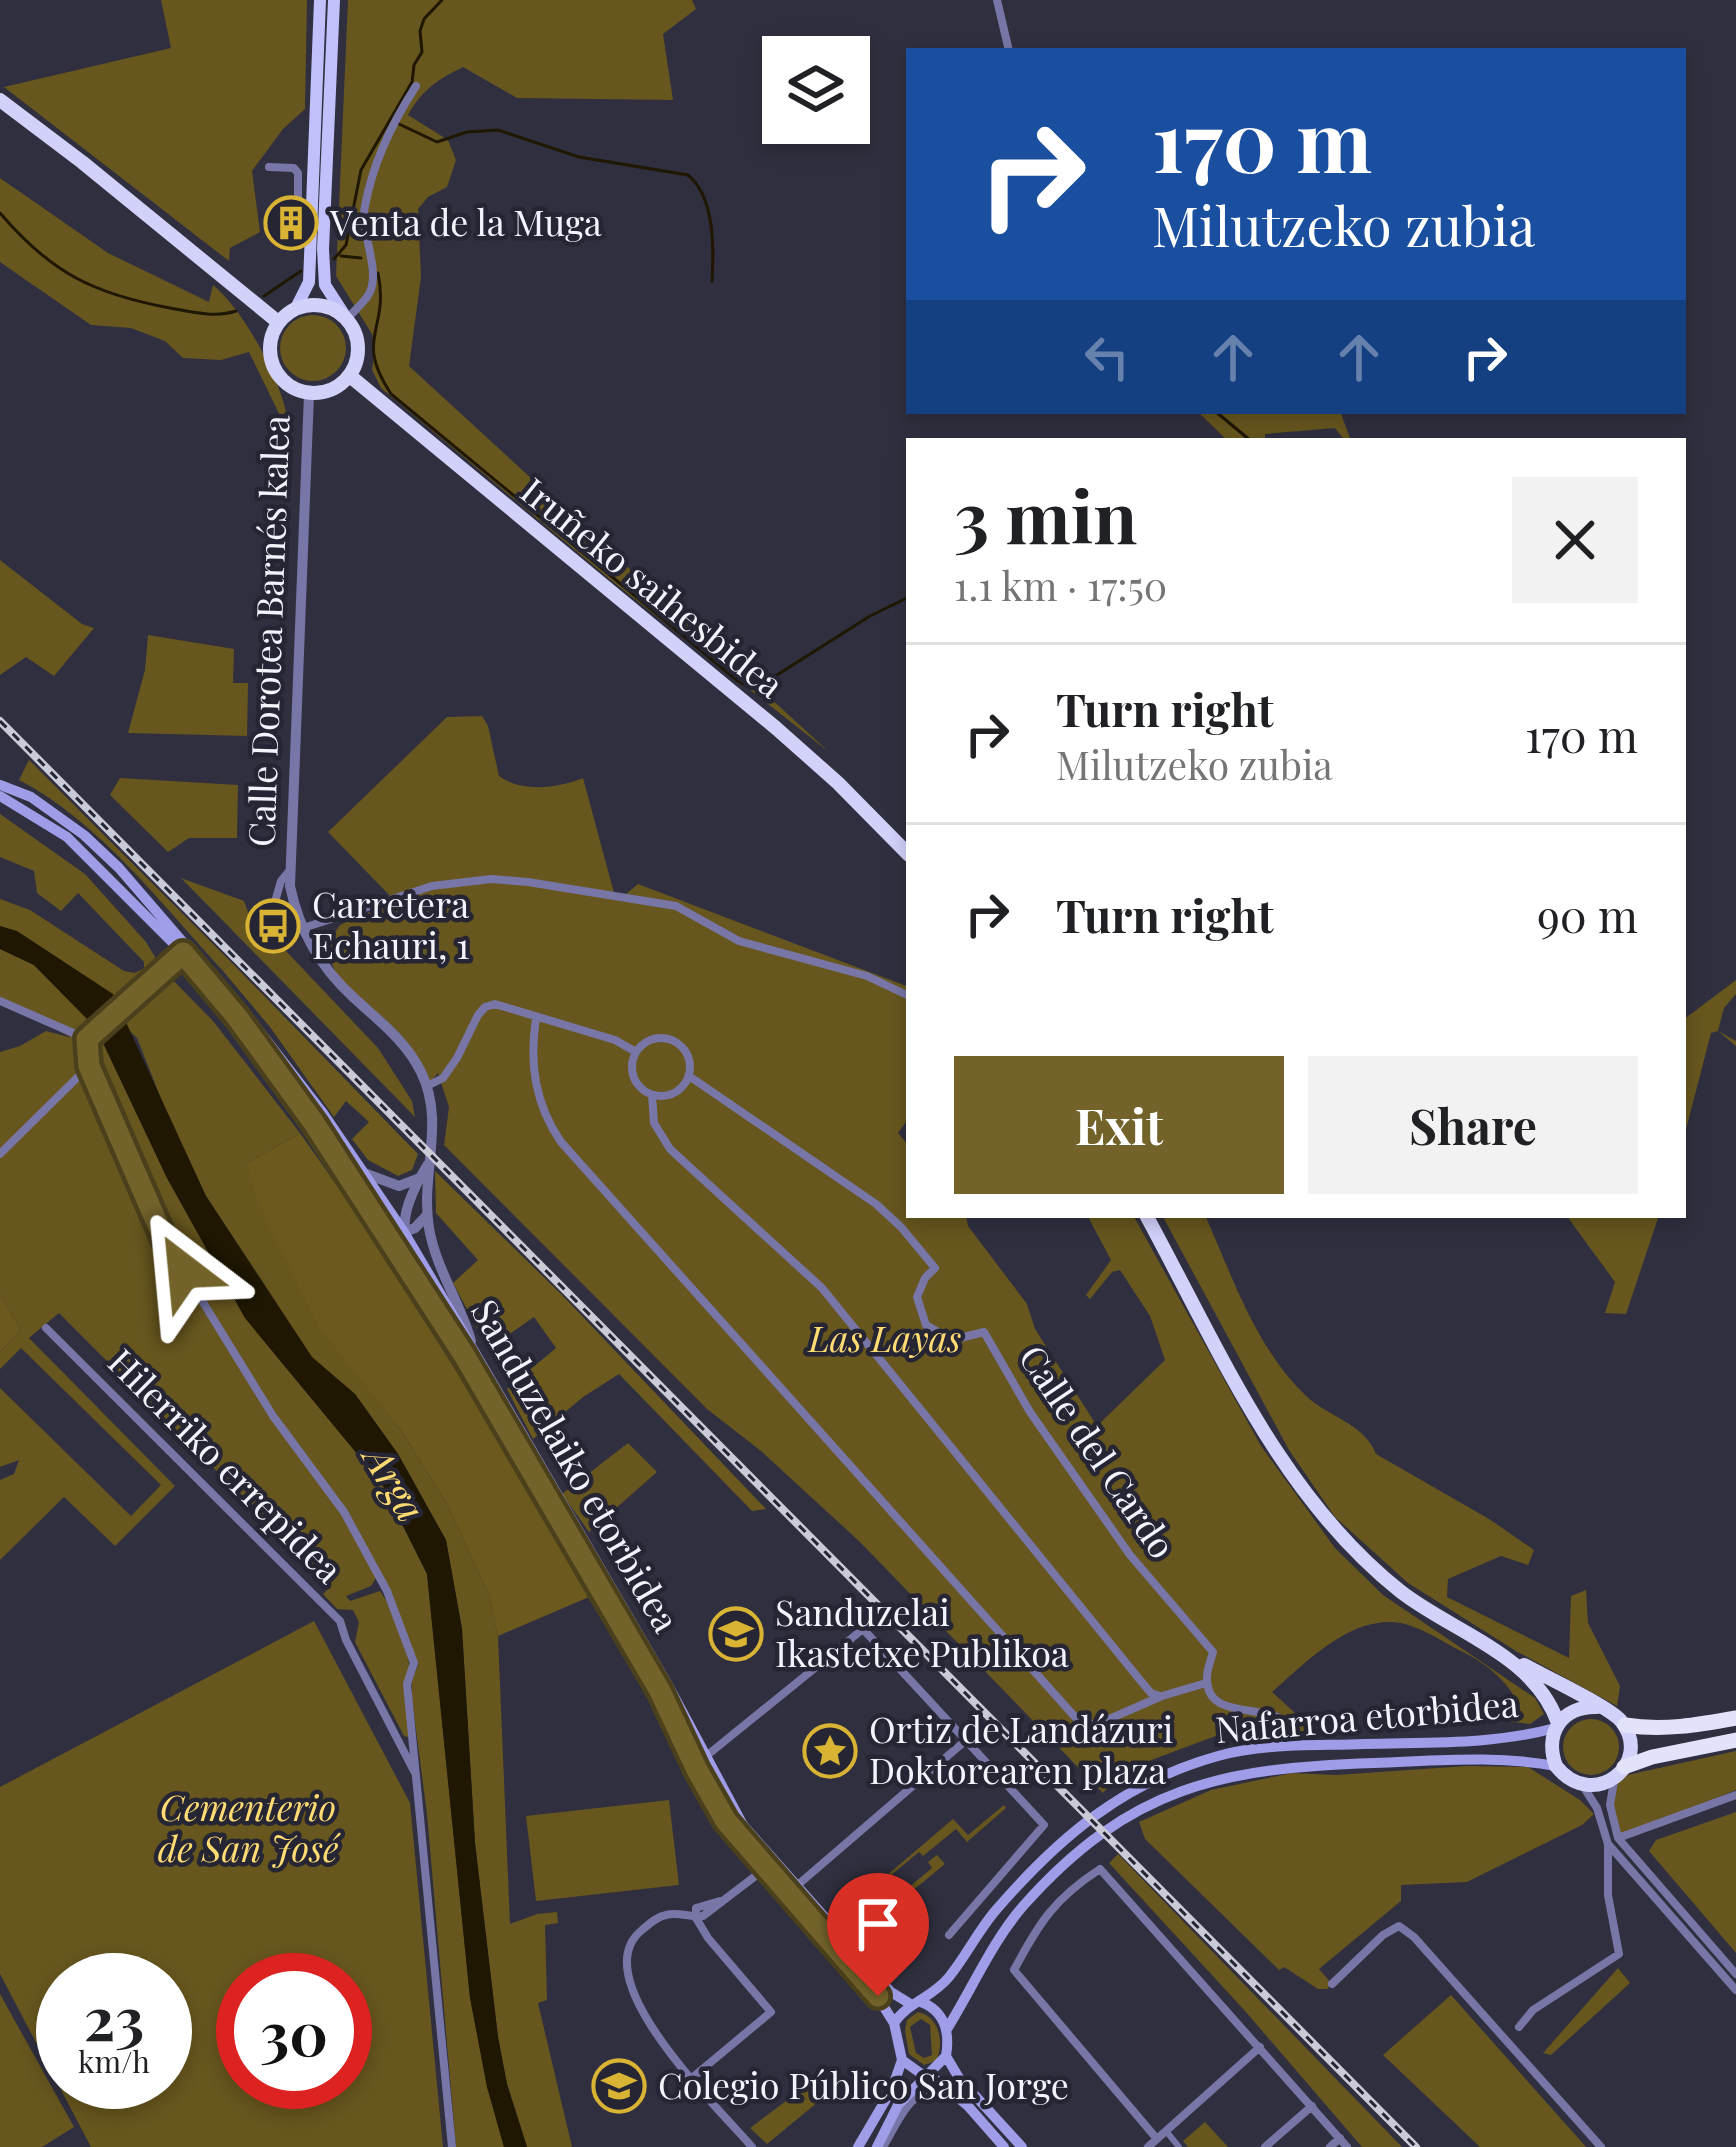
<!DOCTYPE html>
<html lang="en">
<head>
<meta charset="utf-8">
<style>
	body { margin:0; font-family:"Playfair Display",serif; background:#f2f2f2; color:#202124; height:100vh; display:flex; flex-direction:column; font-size:45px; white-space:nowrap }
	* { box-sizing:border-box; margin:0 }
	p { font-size:39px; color:#757577 }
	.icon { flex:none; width:66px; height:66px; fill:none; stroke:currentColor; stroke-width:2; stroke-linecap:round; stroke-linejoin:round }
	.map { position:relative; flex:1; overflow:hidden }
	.panel { position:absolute; left:906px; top:438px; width:780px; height:780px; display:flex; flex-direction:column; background:#fff; border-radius:0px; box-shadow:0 6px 18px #0003 }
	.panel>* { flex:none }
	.top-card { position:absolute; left:906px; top:48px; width:780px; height:366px; border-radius:0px; box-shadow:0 6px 18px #0003; background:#1a4fa0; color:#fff; overflow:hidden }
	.controls { position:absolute; left:762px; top:36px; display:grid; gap:24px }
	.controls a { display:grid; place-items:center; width:108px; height:108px; border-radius:0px; background:#fff; box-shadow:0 6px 18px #0003; font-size:60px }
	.speed { position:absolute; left:36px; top:1953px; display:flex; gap:24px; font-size:60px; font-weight:700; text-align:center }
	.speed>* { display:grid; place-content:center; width:156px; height:156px; border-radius:50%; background:#fff; box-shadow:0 6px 18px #0003; line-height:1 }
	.speed small { font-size:30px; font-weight:400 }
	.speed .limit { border:18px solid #d22; background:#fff; color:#111 }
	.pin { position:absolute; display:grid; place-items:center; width:102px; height:102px; color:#fff; margin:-123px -51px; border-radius:50% 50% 50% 0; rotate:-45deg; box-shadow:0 0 12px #0007 }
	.pin .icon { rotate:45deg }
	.me { position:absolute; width:132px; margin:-66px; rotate:331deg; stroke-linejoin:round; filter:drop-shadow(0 0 9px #0008) }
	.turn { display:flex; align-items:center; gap:42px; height:252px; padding:0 48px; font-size:54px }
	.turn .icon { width:156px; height:156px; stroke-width:2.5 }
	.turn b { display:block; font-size:84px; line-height:102px }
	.lanes { display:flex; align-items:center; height:114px; padding:0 48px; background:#0003; justify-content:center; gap:60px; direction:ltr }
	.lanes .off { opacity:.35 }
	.round { display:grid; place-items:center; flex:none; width:126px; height:126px; border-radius:0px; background:#f2f2f2 }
	.summary { display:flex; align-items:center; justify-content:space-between; height:204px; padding:0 48px }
	h1 { font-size:72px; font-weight:700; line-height:90px }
	.cta { display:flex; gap:24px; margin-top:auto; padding:24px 48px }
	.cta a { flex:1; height:138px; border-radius:0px; background:#73632b; color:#fff; font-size:48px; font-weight:700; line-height:138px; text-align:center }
	.cta a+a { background:#f2f2f2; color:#202124 }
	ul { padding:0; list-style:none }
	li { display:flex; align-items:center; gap:36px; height:180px; padding:0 48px; border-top:3px solid #e0e0e0 }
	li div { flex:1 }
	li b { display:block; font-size:45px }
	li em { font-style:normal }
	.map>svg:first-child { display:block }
</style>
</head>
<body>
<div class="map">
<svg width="1736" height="2147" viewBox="0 0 1736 2147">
	<rect width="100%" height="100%" fill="#2f2f3f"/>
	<path fill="#67561e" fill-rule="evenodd" d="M161,0H307L305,109L283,129L252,171L260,232L230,248L229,261L4,87L171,48Z
		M348,0H692L696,9L663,34L673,100L517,98L463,67C437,80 423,89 408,115L448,140L456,160L447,187L428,197L418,209L421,277L409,366L829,752L612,581L381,388L372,370L375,349L372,334L336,276Z
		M0,178L108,253L209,302L213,285C246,312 289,392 289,434L249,352L221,360L183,358L165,341L131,328L91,325L0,262Z
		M280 348a33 33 0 1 1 66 0a33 33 0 1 1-66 0Z
		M1197,411H1340L1351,441H1345L1335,428L1265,434V441H1228Z
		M0,560L82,624L94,628L54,676L26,657L0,675Z
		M148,635L234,649L233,683H248L247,736L128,733L145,670Z
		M482,716L488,726L499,776C522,793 558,788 583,778L614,893L625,895L638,884L909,987V1118L898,1133L909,1146V1215H966L968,1226L1027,1304L1035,1329L1097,1426L1165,1360L1150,1316L1120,1270L1112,1272L1090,1299L1086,1295L1111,1260L1087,1215H1133L1261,1446L1335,1548L1383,1595L1535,1698L1544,1714L1530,1724L1506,1721L1519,1710C1513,1683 1485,1663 1461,1651C1441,1641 1416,1623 1392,1622C1346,1620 1304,1664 1272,1692L1316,1732L1237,1728L1122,1771L1103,1793L860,1542L761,1451L707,1409L444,1145L449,1107L438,1073L427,1086C417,1070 408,1050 395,1036C371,1007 305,970 340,925L395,901L328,832L447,717Z
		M29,760L232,963L223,971C161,904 100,822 19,780Z
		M120,778L238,785L237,838H189L168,852L110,795Z
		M0,814L85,874L146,942L163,970L213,1021L300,1133L247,1163L349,1364L402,1432L447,1504L489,1595L498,1636L510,1924L537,1914L557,1912L558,1923L545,1925L547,2000L538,2003L572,2147H527L507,2084L498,2037L475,1843L462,1629L446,1540L398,1454L355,1394L312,1358L206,1196L175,1134L137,1038L60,962L17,932L0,926V899L30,910L124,971L135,973L144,968V962L78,893L61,911L37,893L34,871L0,857Z
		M181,878L244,901L259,942L285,950L378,1048L412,1101L415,1117Z
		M0,949L34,965L96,1028L167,1178L245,1318L382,1484L427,1574L470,1997L487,2086L504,2147H456L427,1814L410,1684L418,1665L385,1583L370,1567L376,1578L371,1586L346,1596L350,1601L380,1591C408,1631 419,1690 408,1737L404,1736L355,1642L359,1622L353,1610L337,1609L323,1594L330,1587L323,1578L59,1313L29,1338L175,1486L115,1546L64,1497L0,1560V1480L14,1474L19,1460L0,1467V1388L131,1516L161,1485L21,1348L0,1369V1352L21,1330L0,1295V1052L20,1046L46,1031L72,1038L0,999Z
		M1736,980V994L1724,1008L1718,1031L1736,1041V1046L1718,1031L1711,1033L1683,1141V1020Z
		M1162,1215H1205C1232,1276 1256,1348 1305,1395C1328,1417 1364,1423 1376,1454L1489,1519L1534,1550L1528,1565L1501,1556L1448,1579L1447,1597L1569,1658L1571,1596L1586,1590L1588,1623L1620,1686L1617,1706L1516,1651L1408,1583L1335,1517L1289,1450Z
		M1566,1215H1659L1626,1314L1605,1313L1615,1282Z
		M628,1443L657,1472L589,1532L562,1494Z
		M314,1621L410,1803L443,2147H91L0,1974V1787ZM63,1980H165V2082H63ZM243,1980H345V2082H243Z
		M1563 1747a28 28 0 1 1 56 0a28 28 0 1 1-56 0Z
		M1736,1751V1790L1618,1838L1613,1823L1614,1778Z
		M1467,1766L1528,1767L1580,1800L1594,1814L1582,1825L1467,1882L1401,1885V1901L1319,1969L1332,1984L1327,1989H1318L1284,1967L1279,1970L1145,1839L1139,1822L1211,1790L1292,1773L1336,1775Z
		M669,1800L679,1885L536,1901L526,1816Z
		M1004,1805L1006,1808L967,1842L956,1829L923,1856L919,1852L890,1876L898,1887L881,1901L872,1892L847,1914L845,1911L953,1819L968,1835Z
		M1736,1812V1953L1649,1851L1656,1840Z
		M1118,1854L1402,2147H1362L1245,2011L1109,1863Z
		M937,1855L945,1864L894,1906L909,1925L878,1950L875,1947L901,1925L885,1907L932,1868L928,1862Z
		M1618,1968L1630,1983L1551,2055L1543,2053Z
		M0,1994L74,2127L42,2147H0Z
		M1451,1995L1586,2147H1480L1383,2055Z
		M918,2012C939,2016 945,2043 936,2061L924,2065L909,2054L905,2031L907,2020ZM921,2019L930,2025L932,2055L924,2058L916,2053L910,2027Z
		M810,2083L824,2097L767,2144L750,2128Z
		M1205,2122L1228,2147H1188L1183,2141Z"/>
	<path fill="#6b591e" d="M232,963L418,1154L412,1170L398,1176L368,1160L352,1139L369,1122L346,1101L334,1117L270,1027L223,971Z
		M300,1133L361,1220L489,1423L589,1597L498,1636L489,1595L447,1504L402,1432L319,1327L258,1202L247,1163Z
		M435,1171L563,1296L766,1509L752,1511L619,1374L583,1397L533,1439L507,1389L556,1348L534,1317L488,1349L453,1283L478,1260L436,1213Z
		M0,1295L21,1330L0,1352Z"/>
	<path fill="#1f1701" d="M0,926L17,931L113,994L206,1196L312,1357L355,1394L398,1454L446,1540L462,1629L475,1843L498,2037L507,2084L527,2147H504L487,2087L470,1998L427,1574L382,1484L245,1318L167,1178L96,1028L34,965L0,949Z"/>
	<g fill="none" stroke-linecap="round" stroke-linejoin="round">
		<path stroke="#1f1701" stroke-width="3" d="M399,124L437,142L467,132L498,130L579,157L688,175C715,197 714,249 712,281
			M0,213C51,273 94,294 170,308C192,312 215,318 236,311
			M341,256L361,258
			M334,259L346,245L361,170L412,82L414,65L422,52L420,31L424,19L442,0
			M378,273C390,332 353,336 391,394L738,681L750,688L758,687L870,616L909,597
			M264,296L301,271
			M1215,411L1251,441"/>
		<path stroke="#7776a6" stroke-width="6" d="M1166,2131L1179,2147"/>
		<path stroke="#7776a6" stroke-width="8" d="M997,0L1009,51
			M269,167L294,168L298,173V205L313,209
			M348,318C354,311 362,304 367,297C384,274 359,233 365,206C373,162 392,123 416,86
			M290,870L281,881L272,912L279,927L291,932L432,886L491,879L528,882L676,906L739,941L867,976L909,996
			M0,1001L87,1039
			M536,1018C529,1064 535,1104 561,1142L1075,1717L1090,1724L1100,1723L1162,1696L1206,1683
			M632 1067a29 29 0 1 1 58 0a29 29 0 1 1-58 0Z
			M87,1039L89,1066L164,1239L273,1416L344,1512L387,1591L414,1663L407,1684L452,2147
			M87,1039L183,953
			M689,1076L876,1204L901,1227L935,1268L925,1278L917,1297L926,1325L952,1340L984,1332L1030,1412L1130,1555L1213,1652C1211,1660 1206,1671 1207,1680C1208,1726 1279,1696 1297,1735L1293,1746
			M427,1086L443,1078L457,1058L478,1015L485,1007L495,1004L615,1040L636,1052
			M652,1095L654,1123L670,1149L822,1288L1140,1680L1151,1693L1160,1696
			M0,1154L89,1066
			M46,1328L340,1621L346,1640L415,1773
			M705,1757L863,1629L1044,1825L949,1935
			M1614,1781L1610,1805L1618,1838L1736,1974
			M1583,1786L1597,1808L1608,1844L1736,1990
			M1618,1838L1736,1795
			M793,1889L965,1741
			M696,1918V1908L720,1901
			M1332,1984L1383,1935L1399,1926L1414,1937L1601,2147
			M1519,2027L1533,2010L1619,1954L1608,1895V1846
			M693,2077L771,2012L708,1938L696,1918
			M1157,2139L1014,1970C1039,1923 1054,1899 1100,1869L1347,2147
			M752,2147C718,2107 582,1978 642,1930C649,1924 656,1917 666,1915C678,1911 690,1918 703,1916L766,1868
			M883,2147C898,2122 909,2090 941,2086
			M1148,2147L1260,2047
			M1265,2147L1312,2106
			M1330,2147L1340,2138"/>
		<path stroke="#7776a6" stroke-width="10" d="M309,394L290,886C299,930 319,966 353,997C378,1020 406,1041 421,1072C446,1122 420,1175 429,1228C436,1269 460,1302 471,1341
			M331,1145L363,1188
			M428,1164C391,1225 401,1246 434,1301
			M364,1173L399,1186L420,1178
			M379,1213L389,1226L404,1232L415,1228L427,1215"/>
		<path stroke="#9f9de8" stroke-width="10" d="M0,785L31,797L84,835L119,868L257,1028L323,1113L404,1232L474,1351L668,1685L743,1825L891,1992L912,2005
			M0,796L67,837L183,953L237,1017L361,1194L490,1398L660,1691L726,1821L877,1996L894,2023L902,2060L923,2075
			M894,2023C907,2003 933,1997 949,1977C966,1956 978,1931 996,1910C1059,1837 1124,1782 1218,1756C1264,1743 1317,1746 1364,1744C1428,1742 1493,1745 1555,1728
			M947,2029C972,1989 993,1940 1024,1905C1130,1786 1222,1768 1374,1763C1435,1761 1496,1755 1556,1766
			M946,2056L959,2078L1022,2147
			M929,2074L968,2106L1004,2147
			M858,2147L892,2089L902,2060
			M877,2147L898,2105L946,2056C950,2033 945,2011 921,2002"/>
		<path stroke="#c1c0fb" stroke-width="12" d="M334,0L323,249L325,285L347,319
			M296,308L309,282L320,0"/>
		<path stroke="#d2d1fa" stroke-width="14" d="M0,100L82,162L278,322
			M270 349a44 44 0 1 1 88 0a44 44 0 1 1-88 0Z
			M350,376L776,728L838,783L909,855
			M1146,1215C1218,1347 1279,1495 1400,1591C1452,1632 1534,1654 1558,1723
			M1524,1665C1544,1676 1610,1707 1621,1721C1655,1763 1593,1813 1556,1766C1544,1734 1561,1706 1597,1707"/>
		<path stroke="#e2e2fa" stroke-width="15" d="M1625,1725C1663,1731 1698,1725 1736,1718
			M1624,1767L1652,1757L1736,1740"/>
		<g stroke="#cbcbd7" stroke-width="8">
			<path id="rail" d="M0,721L1416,2147"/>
		</g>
		<use href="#rail" stroke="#252534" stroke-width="3" stroke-dasharray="9" stroke-linecap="butt"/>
	</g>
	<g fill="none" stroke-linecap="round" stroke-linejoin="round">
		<g stroke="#4b401c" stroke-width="30">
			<path id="route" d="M184,1271L164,1239L89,1066L87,1039L183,953L237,1017L314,1123L464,1355L660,1691L697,1770L726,1821L878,1996"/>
		</g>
		<use href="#route" stroke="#73632b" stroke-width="21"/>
	</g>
	<defs>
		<g id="building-ring" transform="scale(2.7)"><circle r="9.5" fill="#252534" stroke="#d9b334" stroke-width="1.5"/><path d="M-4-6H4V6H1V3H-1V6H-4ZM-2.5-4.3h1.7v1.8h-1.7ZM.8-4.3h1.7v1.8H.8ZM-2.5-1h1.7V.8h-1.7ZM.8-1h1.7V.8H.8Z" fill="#d9b334"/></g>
		<g id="bus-ring" transform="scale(2.7)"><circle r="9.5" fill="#252534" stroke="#d9b334" stroke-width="1.5"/><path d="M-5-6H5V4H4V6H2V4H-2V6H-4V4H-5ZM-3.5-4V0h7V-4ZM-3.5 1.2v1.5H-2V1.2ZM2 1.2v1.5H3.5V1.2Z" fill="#d9b334"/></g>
		<g id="school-ring" transform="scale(2.7)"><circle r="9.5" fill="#252534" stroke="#d9b334" stroke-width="1.5"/><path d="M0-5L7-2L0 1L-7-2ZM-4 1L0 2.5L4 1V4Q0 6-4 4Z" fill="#d9b334"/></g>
		<g id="sight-ring" transform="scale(2.7)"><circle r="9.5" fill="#252534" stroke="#d9b334" stroke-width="1.5"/><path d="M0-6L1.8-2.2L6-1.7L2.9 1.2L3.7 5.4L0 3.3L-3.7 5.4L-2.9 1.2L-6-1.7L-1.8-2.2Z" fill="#d9b334"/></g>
	</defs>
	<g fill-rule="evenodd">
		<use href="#building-ring" x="291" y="223"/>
		<use href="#bus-ring" x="273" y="926"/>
		<use href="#school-ring" x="736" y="1634"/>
		<use href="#sight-ring" x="830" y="1751"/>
		<use href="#school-ring" x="619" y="2086"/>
	</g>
	<g text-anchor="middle" stroke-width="9" stroke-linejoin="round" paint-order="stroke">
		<g font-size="36" fill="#f3f3fd" stroke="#252534" text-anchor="start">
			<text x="330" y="236">Venta de la Muga</text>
			<text x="312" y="918">Carretera<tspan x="312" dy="41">Echauri, 1</tspan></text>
			<text x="775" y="1626">Sanduzelai<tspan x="775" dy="41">Ikastetxe Publikoa</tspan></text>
			<text x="869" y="1743">Ortiz de Landázuri<tspan x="869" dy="41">Doktorearen plaza</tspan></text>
			<text x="658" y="2099">Colegio Público San Jorge</text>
		</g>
		<g font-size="36" fill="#f3f3fd" stroke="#252534">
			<text transform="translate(652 588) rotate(39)" y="13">Iruñeko saihesbidea</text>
			<text transform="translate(269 631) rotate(-88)" y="13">Calle Dorotea Barnés kalea</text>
			<text transform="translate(1097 1452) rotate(56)" y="13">Calle del Cardo</text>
			<text transform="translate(225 1466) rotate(45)" y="13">Hilerriko errepidea</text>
			<text transform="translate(575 1466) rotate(60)" y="13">Sanduzelaiko etorbidea</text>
			<text transform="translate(1367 1717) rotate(-5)" y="13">Nafarroa etorbidea</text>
		</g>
		<g font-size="36" font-style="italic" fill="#ffdc73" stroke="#252534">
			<text x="885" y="1352">Las Layas</text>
			<text x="248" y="1821">Cementerio<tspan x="248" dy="41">de San José</tspan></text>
		</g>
		<g font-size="39" font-style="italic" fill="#fcda71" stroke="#252534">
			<text transform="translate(394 1484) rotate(59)" y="14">Arga</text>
		</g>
	</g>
</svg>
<div class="controls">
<a><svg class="icon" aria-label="layers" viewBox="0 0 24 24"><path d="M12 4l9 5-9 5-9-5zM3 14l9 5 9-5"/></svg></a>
</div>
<div class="speed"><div>23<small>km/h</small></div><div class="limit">30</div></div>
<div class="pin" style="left:878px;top:1996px;background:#d93025"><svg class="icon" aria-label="arrive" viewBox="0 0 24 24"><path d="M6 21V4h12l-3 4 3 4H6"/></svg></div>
<svg class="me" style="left:184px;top:1271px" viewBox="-20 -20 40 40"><path d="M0-17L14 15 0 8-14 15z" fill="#73632b" stroke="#fff" stroke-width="4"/></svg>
<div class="top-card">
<div class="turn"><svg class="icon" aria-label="right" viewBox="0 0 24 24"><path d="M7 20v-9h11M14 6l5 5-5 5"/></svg><div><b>170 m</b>Milutzeko zubia</div></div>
<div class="lanes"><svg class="icon off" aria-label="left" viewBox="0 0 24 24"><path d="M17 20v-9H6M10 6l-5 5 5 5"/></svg><svg class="icon off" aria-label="ahead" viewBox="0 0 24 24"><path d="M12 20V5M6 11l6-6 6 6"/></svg><svg class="icon off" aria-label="ahead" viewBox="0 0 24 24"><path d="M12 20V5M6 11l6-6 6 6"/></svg><svg class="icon" aria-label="right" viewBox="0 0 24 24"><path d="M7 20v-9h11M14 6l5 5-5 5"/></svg></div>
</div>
<section class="panel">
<div class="summary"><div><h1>3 min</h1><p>1.1 km · 17:50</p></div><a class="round"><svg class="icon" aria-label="close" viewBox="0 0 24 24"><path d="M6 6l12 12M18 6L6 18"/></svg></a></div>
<ul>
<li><svg class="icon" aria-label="right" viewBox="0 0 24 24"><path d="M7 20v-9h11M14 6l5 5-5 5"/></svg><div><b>Turn right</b><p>Milutzeko zubia</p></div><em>170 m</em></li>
<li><svg class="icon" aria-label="right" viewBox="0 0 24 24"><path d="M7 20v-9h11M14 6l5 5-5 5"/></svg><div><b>Turn right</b></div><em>90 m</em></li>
</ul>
<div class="cta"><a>Exit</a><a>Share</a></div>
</section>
</div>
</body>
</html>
